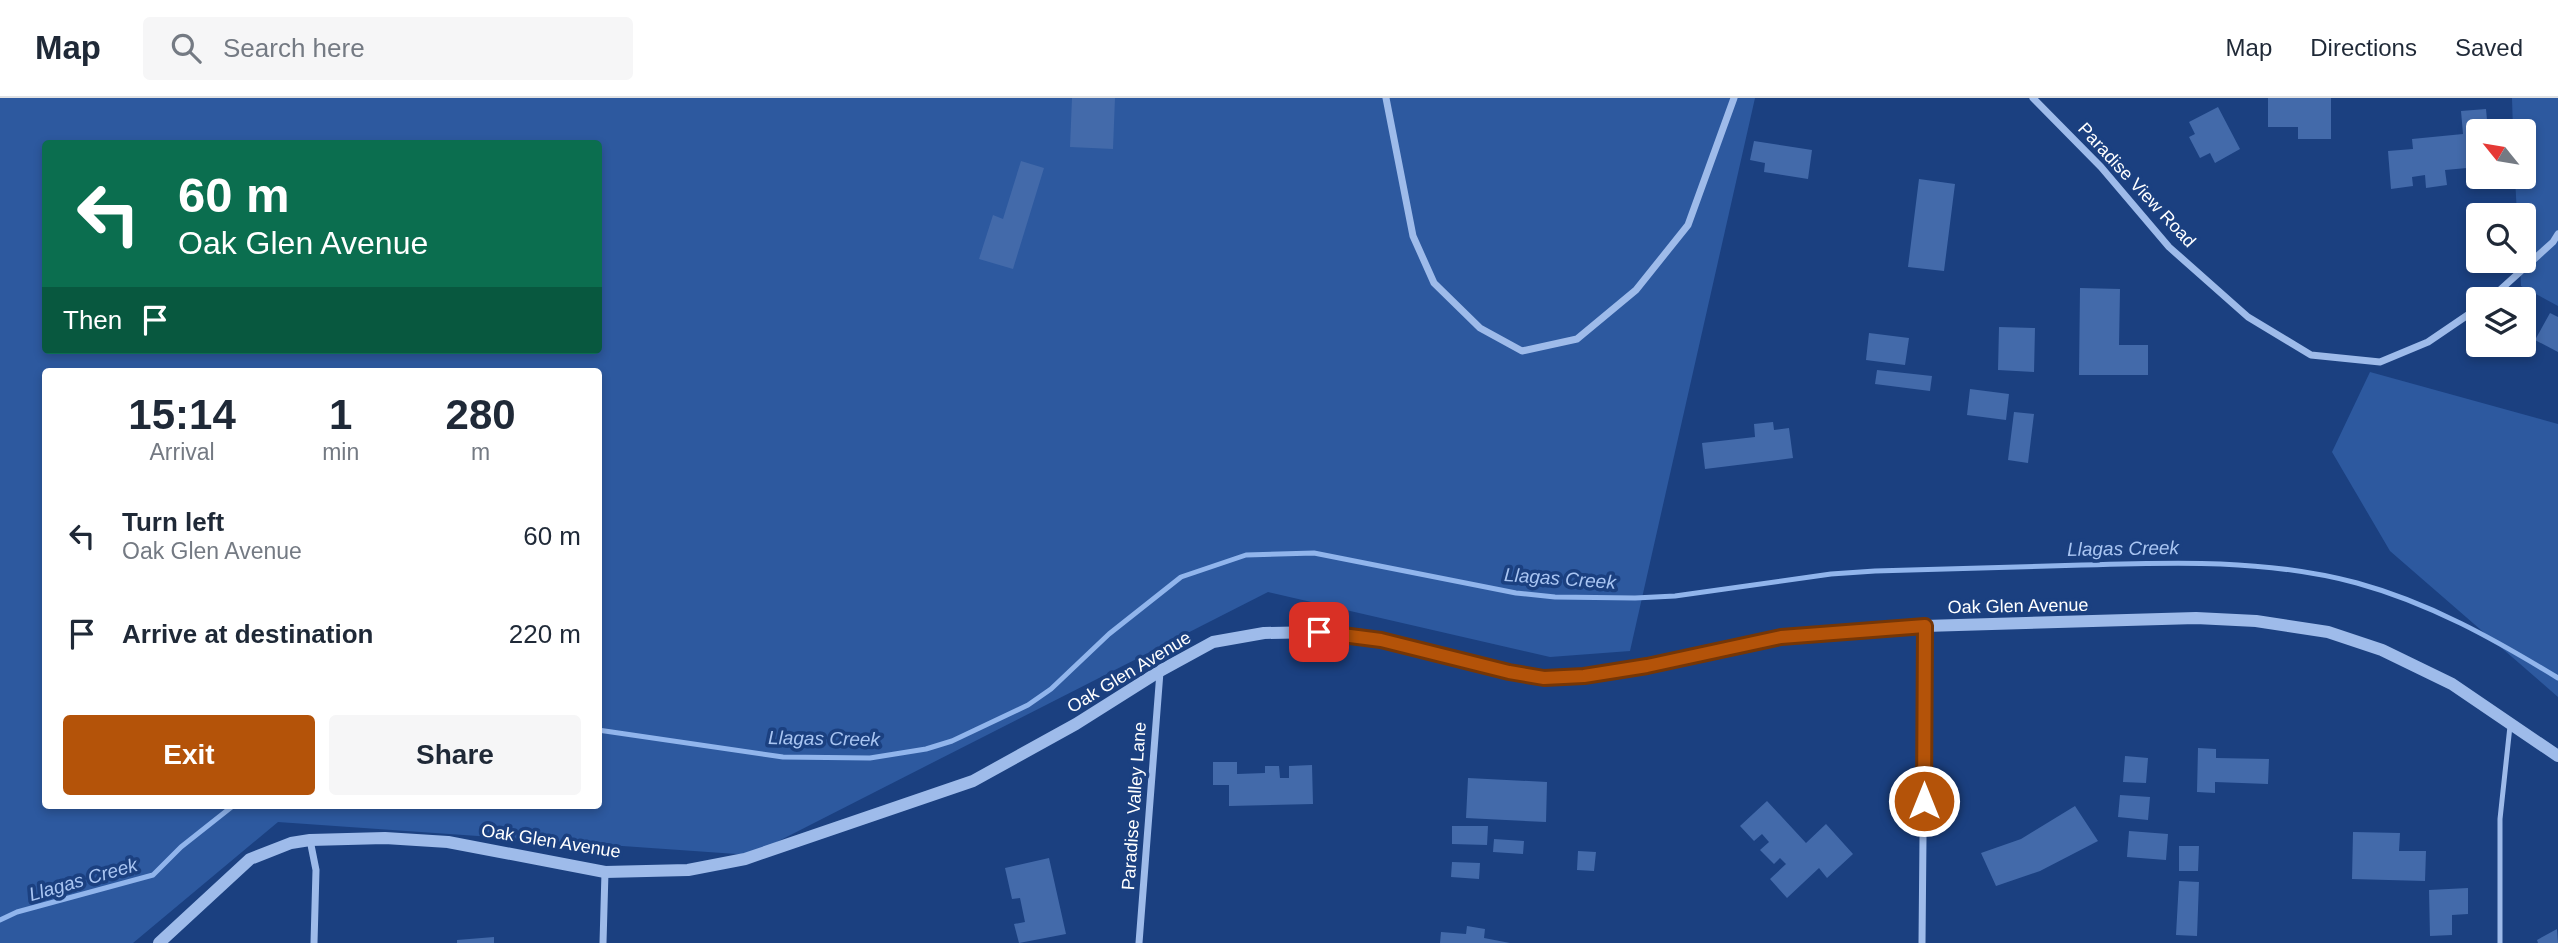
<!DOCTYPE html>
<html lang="en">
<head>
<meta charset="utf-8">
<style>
	body { margin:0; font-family:Arial,sans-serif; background:#f6f6f7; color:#1f2937; height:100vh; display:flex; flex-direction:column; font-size:26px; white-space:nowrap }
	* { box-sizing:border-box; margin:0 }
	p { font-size:23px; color:#747a83 }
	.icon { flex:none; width:38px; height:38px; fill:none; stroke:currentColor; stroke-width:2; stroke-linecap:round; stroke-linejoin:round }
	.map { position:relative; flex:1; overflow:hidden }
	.panel { position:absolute; left:42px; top:270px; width:560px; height:441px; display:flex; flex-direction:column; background:#fff; border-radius:7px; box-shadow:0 4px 10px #0003 }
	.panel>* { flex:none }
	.guide { position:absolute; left:42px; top:42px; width:560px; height:214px; border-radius:7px; box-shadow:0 4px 10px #0003; background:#0b6e4f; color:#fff; overflow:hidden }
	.needle { width:46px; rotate:300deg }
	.controls { position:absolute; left:2466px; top:21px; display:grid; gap:14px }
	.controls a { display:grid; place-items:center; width:70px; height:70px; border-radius:7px; background:#fff; box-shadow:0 4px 10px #0003; font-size:35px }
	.pin { position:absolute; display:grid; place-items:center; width:60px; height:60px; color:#fff; margin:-30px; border-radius:14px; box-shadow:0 4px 10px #0006 }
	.me { position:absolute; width:77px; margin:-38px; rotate:0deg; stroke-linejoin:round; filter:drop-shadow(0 0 5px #0008) }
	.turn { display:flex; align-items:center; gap:24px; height:147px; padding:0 21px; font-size:32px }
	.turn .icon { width:91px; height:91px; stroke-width:2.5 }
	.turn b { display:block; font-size:49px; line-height:60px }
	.then { display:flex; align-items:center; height:66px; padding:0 21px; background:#0003; gap:14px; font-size:26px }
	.eta { display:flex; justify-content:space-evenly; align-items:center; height:119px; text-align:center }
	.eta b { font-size:42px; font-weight:800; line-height:49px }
	.action { display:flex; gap:14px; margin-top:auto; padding:14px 21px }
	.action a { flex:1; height:80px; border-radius:7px; background:#b45309; color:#fff; font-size:28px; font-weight:800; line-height:80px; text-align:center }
	.action a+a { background:#f6f6f7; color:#1f2937 }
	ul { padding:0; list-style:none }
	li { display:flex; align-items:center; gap:21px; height:98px; padding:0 21px }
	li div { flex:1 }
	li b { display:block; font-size:26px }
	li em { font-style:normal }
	header { display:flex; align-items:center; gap:42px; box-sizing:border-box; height:98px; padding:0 35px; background:#fff; border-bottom:2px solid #e0e1e3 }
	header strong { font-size:33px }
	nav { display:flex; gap:38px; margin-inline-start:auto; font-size:24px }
	.search { width:490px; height:63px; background:#f6f6f7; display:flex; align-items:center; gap:18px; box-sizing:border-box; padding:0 24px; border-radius:7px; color:#747a83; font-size:26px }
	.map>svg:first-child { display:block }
</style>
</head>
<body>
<header>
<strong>Map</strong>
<div class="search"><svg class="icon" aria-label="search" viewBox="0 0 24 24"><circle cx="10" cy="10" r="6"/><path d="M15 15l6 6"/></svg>Search here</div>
<nav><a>Map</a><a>Directions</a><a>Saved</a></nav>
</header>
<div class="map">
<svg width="2558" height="845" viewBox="0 0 2558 845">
	<rect width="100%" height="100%" fill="#1b4080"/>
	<path fill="#2d599f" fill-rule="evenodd" d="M0,0H1755L1630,553L1550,559L1268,494L751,757L278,724L133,845H0ZM46,46H598V252H46ZM46,273H598V707H46Z
		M2512,0H2558V208L2521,188L2520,163H2524V117H2517L2515,79H2524V33H2513Z
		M2370,274L2558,326V599L2390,453L2332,354Z"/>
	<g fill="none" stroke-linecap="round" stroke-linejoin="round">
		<path stroke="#91b5ec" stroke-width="5" d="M598,632L783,659L870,660L926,651L952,643L1028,607L1051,591L1109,536L1181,479L1246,457L1314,455L1516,495L1555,499L1635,500L1675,498L1831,476L1875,473C1944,471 2013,469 2082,467C2175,464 2266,461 2357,485C2430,505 2494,541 2558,580
			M0,822L17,814L153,777L181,749L234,707"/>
	</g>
	<path fill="#436aaa" d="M1072,0H1115L1113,51L1070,49Z
		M2268,0H2331V41H2298V29H2268Z
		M2218,9L2240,51L2215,65L2210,55L2200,60L2189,39L2195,36L2189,24Z
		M2486,11L2488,33H2478V69L2445,72L2447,87L2426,90L2425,77L2412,79L2413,88L2391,91L2388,53L2413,51L2412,41L2463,36L2461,13Z
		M1754,43L1812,52L1808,81L1764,74L1765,65L1750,62Z
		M1021,63L1044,70L1013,171L979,161L993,117L1003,121Z
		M1919,81L1955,86L1944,173L1908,169Z
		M2080,190L2120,191L2119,247H2148V277H2079Z
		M2550,215L2558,219V254L2535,242Z
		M1999,229L2035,230L2034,274L1998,272Z
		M1869,235L1909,240L1905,267L1866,262Z
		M1877,272L1932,278L1930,293L1875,286Z
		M1970,291L2009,296L2006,322L1967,317Z
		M2014,314L2034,316L2028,365L2008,362Z
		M1773,324L1774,332L1789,330L1793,360L1705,371L1702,345L1755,339L1754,326Z
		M2198,650L2216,651V660L2269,661L2268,686L2215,684V695L2197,694Z
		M2125,658L2148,660L2146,685L2123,684Z
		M1213,664H1237V676L1265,675V668H1279L1280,680H1289V668L1312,667L1313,706L1229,708V687H1213Z
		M1468,680L1547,684L1546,724L1466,720Z
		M2120,697L2150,699L2148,722L2118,719Z
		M1767,703L1806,745L1826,726L1853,756L1827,780L1819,770L1787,800L1770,781L1786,766L1780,760L1774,766L1760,752L1769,744L1762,736L1754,743L1740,728Z
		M2075,708L2098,743L2040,773L1996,788L1981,755L2021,741Z
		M1452,728H1488L1487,747L1452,746Z
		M2129,733L2168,736L2166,762L2127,759Z
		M2353,734L2400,735L2399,753H2426L2425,783L2352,781Z
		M1494,741L1524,743L1523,756L1493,754Z
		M2179,748H2199L2198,773H2179Z
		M1578,753L1596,754L1594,773L1577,772Z
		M1049,760L1066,836L1019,845L1014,826L1025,824L1020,800L1012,801L1005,770Z
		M1452,764L1480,765L1479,781L1451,779Z
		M2179,783L2199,784L2197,838L2176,837Z
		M2468,790V816L2452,817V837L2430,838L2429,792Z
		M1467,828L1485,831L1484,840L1510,845H1440L1441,834L1466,836Z
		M2557,831L2558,845H2538L2537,842Z
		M494,839V845H457V842Z"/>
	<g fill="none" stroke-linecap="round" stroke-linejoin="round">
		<path stroke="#9ebbea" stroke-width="5" d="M2500,845V721L2510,628"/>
		<path stroke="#9ebbea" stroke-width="7" d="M1386,0L1413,138L1434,185L1480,230L1522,253L1577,241L1636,192L1688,127L1734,0
			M2033,0L2101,69L2169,149L2248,219L2311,257L2380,264L2428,244L2478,210
			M2490,201L2553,144L2558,136
			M310,742L316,772L314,845
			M603,845L605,774
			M1139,845L1160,574
			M1922,845L1925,528"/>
		<path stroke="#9ebbea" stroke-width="12" d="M159,845L250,761L291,745L310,742L385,740L448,744L605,774L688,772L745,761L973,683L1076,626L1160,573L1213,544L1264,535L1319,534L1381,542L1509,574L1544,580L1584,578L1647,567L1781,539L1847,533L1925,528L2196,520L2256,523L2328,534L2382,552L2452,586L2558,658"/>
	</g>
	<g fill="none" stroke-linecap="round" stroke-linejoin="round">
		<g stroke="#753606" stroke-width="18">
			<path id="route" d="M1319,534L1381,542L1509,574L1544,580L1584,578L1647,568L1781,539L1925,528L1924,703"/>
		</g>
		<use href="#route" stroke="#b45309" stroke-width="12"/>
	</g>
	<g text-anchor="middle" stroke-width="7" stroke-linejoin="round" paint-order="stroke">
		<g font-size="18" fill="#fff" stroke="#1b4080">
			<text transform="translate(2137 87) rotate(47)" y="6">Paradise View Road</text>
			<text transform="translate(2018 508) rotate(-1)" y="6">Oak Glen Avenue</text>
			<text transform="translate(1129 574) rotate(-31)" y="6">Oak Glen Avenue</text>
			<text transform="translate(1134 708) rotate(-86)" y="6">Paradise Valley Lane</text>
			<text transform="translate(551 743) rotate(9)" y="6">Oak Glen Avenue</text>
		</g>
		<g font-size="19" font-style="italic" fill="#a9c5f2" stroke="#1b4080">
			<text transform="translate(2123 450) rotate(-1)" y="7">Llagas Creek</text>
			<text transform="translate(1560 480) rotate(4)" y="7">Llagas Creek</text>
			<text transform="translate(824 640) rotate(1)" y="7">Llagas Creek</text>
			<text transform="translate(83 781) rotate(-16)" y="7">Llagas Creek</text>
		</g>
	</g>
</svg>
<div class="controls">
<a><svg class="needle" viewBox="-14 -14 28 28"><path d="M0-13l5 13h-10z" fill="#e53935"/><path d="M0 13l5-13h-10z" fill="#747a83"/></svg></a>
<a><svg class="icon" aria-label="search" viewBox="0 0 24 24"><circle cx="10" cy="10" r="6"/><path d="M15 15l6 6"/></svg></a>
<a><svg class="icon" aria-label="layers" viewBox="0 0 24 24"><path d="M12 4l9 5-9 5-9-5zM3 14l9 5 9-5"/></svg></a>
</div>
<div class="pin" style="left:1319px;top:534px;background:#d93025"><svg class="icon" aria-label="arrive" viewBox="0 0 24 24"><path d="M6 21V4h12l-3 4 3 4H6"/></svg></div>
<svg class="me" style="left:1924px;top:703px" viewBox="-20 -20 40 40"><circle r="17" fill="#b45309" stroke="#fff" stroke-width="3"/><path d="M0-11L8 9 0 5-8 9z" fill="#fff"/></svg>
<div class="guide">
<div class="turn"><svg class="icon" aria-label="left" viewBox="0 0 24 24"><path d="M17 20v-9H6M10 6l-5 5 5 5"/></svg><div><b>60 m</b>Oak Glen Avenue</div></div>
<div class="then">Then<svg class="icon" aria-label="arrive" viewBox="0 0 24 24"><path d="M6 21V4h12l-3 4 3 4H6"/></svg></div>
</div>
<section class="panel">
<div class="eta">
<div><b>15:14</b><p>Arrival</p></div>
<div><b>1</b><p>min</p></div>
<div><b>280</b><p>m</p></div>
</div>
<ul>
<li><svg class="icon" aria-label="left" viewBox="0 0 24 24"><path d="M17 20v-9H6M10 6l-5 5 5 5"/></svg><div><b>Turn left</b><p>Oak Glen Avenue</p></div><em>60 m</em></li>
<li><svg class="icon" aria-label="arrive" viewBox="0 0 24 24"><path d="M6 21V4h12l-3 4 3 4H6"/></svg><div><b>Arrive at destination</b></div><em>220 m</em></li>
</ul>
<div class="action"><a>Exit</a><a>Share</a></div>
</section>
</div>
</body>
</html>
